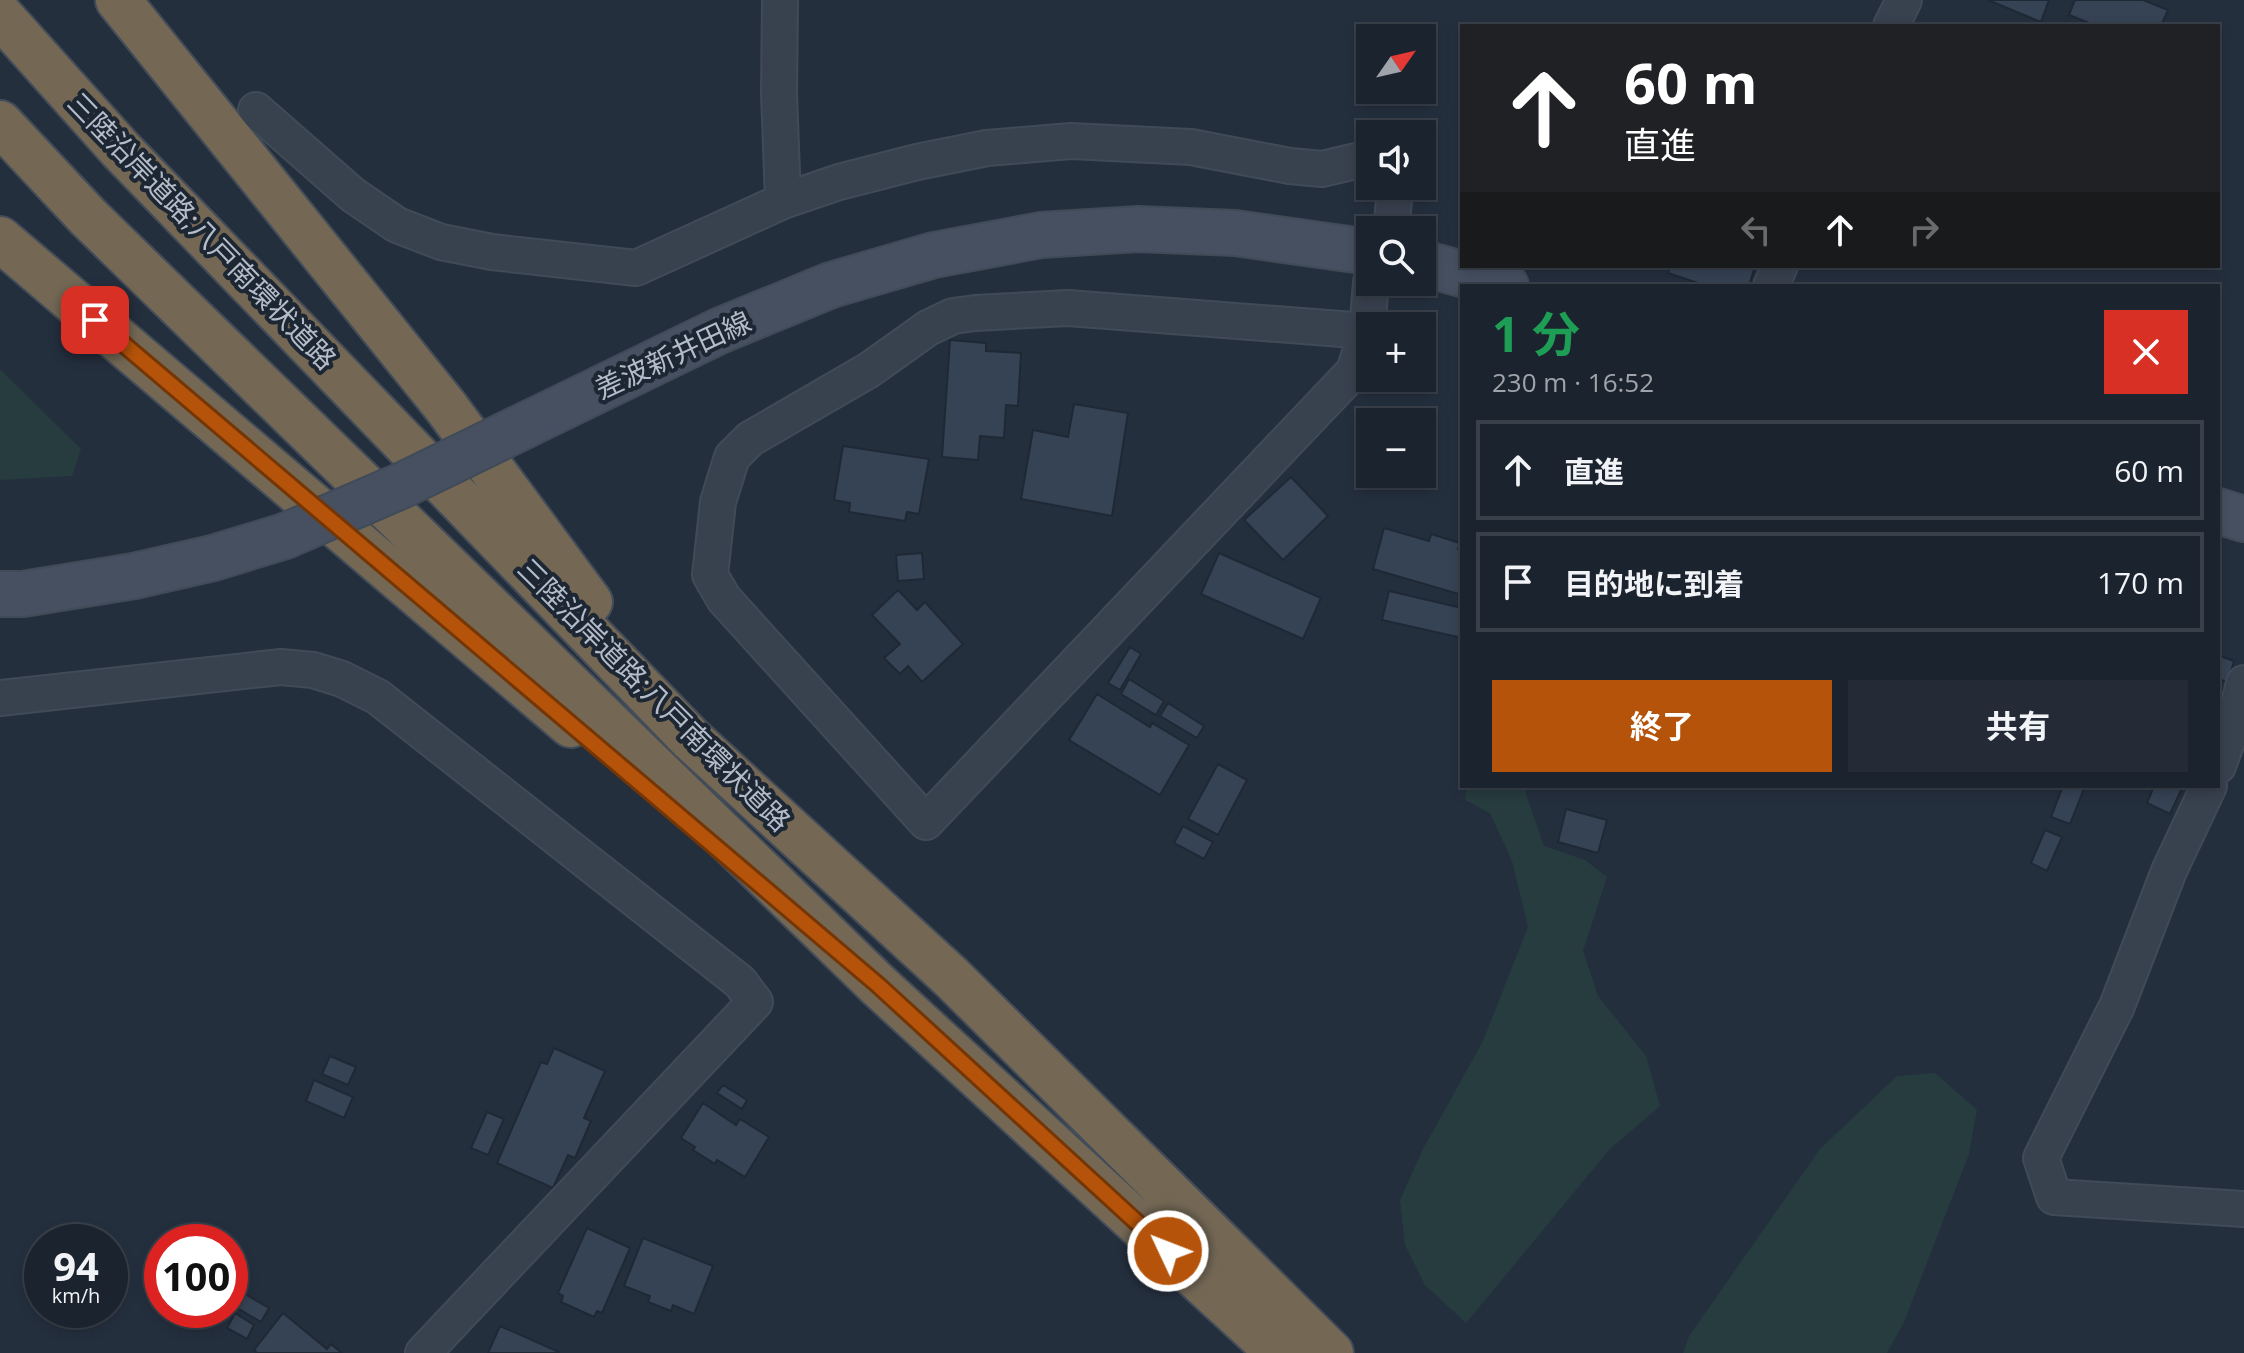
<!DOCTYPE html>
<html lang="ja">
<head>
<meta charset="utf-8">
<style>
	body { margin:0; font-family:"Open Sans","Noto Sans JP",sans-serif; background:#242b36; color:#f1f3f6; height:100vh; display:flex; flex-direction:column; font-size:30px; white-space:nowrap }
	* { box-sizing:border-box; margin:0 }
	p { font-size:26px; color:#a0a4aa }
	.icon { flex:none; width:44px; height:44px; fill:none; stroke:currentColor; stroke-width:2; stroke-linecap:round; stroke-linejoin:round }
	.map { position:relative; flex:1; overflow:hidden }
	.panel { position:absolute; left:1460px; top:284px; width:760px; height:504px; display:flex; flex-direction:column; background:#1b232e; border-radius:0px; box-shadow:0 4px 12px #0003,0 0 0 2px #39404a }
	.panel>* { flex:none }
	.guide { position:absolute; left:1460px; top:24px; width:760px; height:244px; border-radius:0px; box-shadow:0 4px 12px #0003,0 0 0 2px #39404a; background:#202124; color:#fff; overflow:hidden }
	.needle { width:52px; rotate:56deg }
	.buttons { position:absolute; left:1356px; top:24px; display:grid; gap:16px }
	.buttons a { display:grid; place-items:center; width:80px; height:80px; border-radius:0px; background:#1b232e; box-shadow:0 4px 12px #0003,0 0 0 2px #39404a; font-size:40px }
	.speed { position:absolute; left:24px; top:1224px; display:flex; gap:16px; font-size:40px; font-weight:700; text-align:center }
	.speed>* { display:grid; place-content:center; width:104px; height:104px; border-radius:50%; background:#1b232e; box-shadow:0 4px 12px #0003,0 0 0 2px #39404a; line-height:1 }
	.speed small { font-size:20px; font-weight:400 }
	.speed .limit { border:12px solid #d22; background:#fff; color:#111 }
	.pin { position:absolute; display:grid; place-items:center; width:68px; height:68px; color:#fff; margin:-34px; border-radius:16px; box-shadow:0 4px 12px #0006 }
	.me { position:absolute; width:88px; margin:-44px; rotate:313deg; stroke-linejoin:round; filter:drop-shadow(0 0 6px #0008) }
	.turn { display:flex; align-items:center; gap:28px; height:168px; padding:0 32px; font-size:36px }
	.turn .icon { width:104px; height:104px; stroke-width:2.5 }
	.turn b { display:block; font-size:56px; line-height:68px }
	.lanes { display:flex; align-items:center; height:76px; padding:0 32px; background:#0003; justify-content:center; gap:40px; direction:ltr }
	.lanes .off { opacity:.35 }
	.round { display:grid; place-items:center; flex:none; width:84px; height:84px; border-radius:0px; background:#242b36 }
	.summary { display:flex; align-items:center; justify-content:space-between; height:136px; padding:0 32px }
	h1 { font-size:48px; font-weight:700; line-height:60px; color:#1e9e55 }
	.action { display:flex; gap:16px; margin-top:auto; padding:16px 32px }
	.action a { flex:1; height:92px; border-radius:0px; background:#b45309; color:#fff; font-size:32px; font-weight:700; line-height:92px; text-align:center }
	.action a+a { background:#242b36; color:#f1f3f6 }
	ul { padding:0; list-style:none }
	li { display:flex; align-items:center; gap:24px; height:100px; margin:0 16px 12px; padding:0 16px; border:4px solid #39404a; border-radius:0px }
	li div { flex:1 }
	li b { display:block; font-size:30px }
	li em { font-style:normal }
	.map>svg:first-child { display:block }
</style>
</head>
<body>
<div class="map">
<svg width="2244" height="1353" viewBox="0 0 2244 1353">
	<rect width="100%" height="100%" fill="#242f3e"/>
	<path fill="#263c3f" d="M0,369L81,449L72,476L0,480Z
		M1467,786H1527L1526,794L1544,846L1585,860L1607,877L1583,951L1598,996L1646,1056L1660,1106L1610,1149L1466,1323L1425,1285L1405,1245L1400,1200L1422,1151L1483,1041L1528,927L1512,861L1490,813L1465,800Z
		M1935,1073L1977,1110L1969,1154L1904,1322L1887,1353H1683L1689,1336L1820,1149L1897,1076Z"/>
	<path fill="#364354" stroke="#1f2835" stroke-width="2" d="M1988,0H2049L2041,22Z
		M2075,0H2143L2168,10L2161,26H2091L2092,24L2069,15Z
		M1670,266H1755L1749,286H1707L1668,273Z
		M950,340L986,343V351L1021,353L1018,406L1006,405L1004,438L980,436L978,460L942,457Z
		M1074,404L1128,413L1112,516L1021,499L1033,430L1068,437Z
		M843,446L929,459L919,514L907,512L905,521L849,512L850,503L834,500Z
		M1291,477L1328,516L1283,560L1244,520Z
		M1384,528L1429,541L1431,534L1460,543L1458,549L1462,551V595L1373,569Z
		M922,553L924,579L898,581L896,555Z
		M1219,553L1321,598L1303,639L1201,594Z
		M898,590L917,610L925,602L963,644L922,682L908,666L900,674L884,658L900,644L872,615Z
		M1389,591L1462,608V638L1382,620Z
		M1130,647L1141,654L1120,690L1108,683Z
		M2220,656L2234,661L2228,682L2218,679Z
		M1129,679L1164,701L1156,715L1121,694Z
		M1097,694L1150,727L1152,723L1189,745L1160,795L1069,740Z
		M1168,703L1204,726L1197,738L1160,716Z
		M1218,764L1247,780L1218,835L1188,819Z
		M2063,786H2085L2070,824L2051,817Z
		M2154,786H2183L2170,814L2147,803Z
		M1566,809L1607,820L1598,853L1558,842Z
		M1183,826L1213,842L1204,859L1174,843Z
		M2045,830L2062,837L2047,871L2031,863Z
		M554,1048L605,1071L584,1118L591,1121L575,1158L568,1155L553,1188L497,1163L541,1062L547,1064Z
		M330,1056L356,1067L348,1085L322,1074Z
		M314,1080L353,1097L344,1118L306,1101Z
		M723,1085L747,1100L742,1109L717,1093Z
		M703,1103L736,1125L740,1119L769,1137L745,1177L717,1160L715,1164L693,1150L695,1147L681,1138Z
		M487,1112L504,1119L488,1155L471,1148Z
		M587,1228L630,1248L602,1313L597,1311L594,1317L561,1302L563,1296L558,1293Z
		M643,1238L713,1266L694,1314L673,1305L671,1311L648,1302L650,1296L624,1286Z
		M245,1294L269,1308L261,1322L237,1308Z
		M235,1313L254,1325L247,1339L227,1328Z
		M283,1313L327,1349L331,1344L342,1353H257L254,1350Z
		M500,1326L559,1352L558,1353H488Z"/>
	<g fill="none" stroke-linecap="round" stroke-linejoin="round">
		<g stroke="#414a57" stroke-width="38">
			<path id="minor" d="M780,0L779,93L783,201L839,182L917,162L987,148L1071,141L1191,147L1290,166L1322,169L1356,161H1370
				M1891,26L1904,0
				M256,110L353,195L397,225L441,242L492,252L636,268L783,201
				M1391,230L1395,190L1393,186
				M1771,286L1780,266
				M1367,331L1068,308L975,313L953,316L928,328L869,370L750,439L732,457L718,502L710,575L724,599L926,822L1354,371L1367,331L1371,282
				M0,698L281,667L313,670L342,679L378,697L740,982L755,1002L423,1353
				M2218,766L2234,723L2244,683
				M2209,786L2169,871L2117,1006L2041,1158L2054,1197L2244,1209"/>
		</g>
		<g stroke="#414a57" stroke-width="48">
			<path id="secondary" d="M1422,263L1506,286
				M530,423L719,331L831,285L934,255L1041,235L1138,229L1235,233L1370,252
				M2218,511L2244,519
				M0,594H23L134,576L213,558L285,536"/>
		</g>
		<g stroke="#434c59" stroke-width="48">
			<path id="motorway" d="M118,0L446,407L590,602
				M0,15L120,149L690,738L951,977L1331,1353
				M0,123L88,217L878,985L1279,1353
				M0,239L571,725"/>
		</g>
		<use href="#minor" stroke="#38414e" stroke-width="34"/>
		<use href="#secondary" stroke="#465061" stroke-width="44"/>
		<use href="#motorway" stroke="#746855" stroke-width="44"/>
		<g stroke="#414a57" stroke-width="48" stroke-linecap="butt">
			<path id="secondary-bridge" d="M285,536L403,485L530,423"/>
		</g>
		<use href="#secondary-bridge" stroke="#465061" stroke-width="44"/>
	</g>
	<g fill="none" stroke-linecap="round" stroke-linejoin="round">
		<g stroke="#753606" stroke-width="20">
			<path id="route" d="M95,320L878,985L1168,1251"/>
		</g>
		<use href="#route" stroke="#b45309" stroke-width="14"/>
	</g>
	<g text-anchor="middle" stroke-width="8" stroke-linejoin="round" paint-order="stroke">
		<g font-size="28" fill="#b4bcc9" stroke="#1d2633">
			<text transform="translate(202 231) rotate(46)" y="10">三陸沿岸道路;八戸南環状道路</text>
			<text transform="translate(673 355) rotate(-25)" y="10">差波新井田線</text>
			<text transform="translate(654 695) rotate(45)" y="10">三陸沿岸道路;八戸南環状道路</text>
		</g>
	</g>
</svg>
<div class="buttons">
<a><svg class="needle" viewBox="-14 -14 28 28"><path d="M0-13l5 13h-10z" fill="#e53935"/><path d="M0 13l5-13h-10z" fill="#a0a4aa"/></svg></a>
<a><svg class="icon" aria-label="sound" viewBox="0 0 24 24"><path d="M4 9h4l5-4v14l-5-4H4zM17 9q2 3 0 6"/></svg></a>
<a><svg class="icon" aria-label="search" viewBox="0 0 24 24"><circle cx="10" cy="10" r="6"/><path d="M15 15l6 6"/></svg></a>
<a>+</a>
<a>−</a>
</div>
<div class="speed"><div>94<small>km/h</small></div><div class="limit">100</div></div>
<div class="pin" style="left:95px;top:320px;background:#d93025"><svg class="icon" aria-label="arrive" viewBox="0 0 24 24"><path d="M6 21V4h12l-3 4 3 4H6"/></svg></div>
<svg class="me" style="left:1168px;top:1251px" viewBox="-20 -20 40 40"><circle r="17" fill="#b45309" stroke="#fff" stroke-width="3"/><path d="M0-11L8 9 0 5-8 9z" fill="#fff"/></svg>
<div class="guide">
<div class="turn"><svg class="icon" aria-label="ahead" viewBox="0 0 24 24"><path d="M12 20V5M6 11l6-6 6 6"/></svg><div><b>60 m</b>直進</div></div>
<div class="lanes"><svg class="icon off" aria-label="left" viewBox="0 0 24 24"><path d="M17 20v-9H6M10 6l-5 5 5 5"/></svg><svg class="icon" aria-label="ahead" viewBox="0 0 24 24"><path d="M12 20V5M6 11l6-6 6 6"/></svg><svg class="icon off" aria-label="right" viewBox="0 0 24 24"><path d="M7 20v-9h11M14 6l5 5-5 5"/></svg></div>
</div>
<section class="panel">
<div class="summary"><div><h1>1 分</h1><p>230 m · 16:52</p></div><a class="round" style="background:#d93025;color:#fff"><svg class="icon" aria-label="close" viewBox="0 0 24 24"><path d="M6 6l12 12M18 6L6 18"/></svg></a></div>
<ul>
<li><svg class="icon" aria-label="ahead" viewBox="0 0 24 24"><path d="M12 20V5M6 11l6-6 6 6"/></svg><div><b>直進</b></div><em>60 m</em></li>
<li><svg class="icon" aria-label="arrive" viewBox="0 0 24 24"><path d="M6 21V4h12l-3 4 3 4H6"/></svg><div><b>目的地に到着</b></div><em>170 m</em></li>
</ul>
<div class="action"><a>終了</a><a>共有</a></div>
</section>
</div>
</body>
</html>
